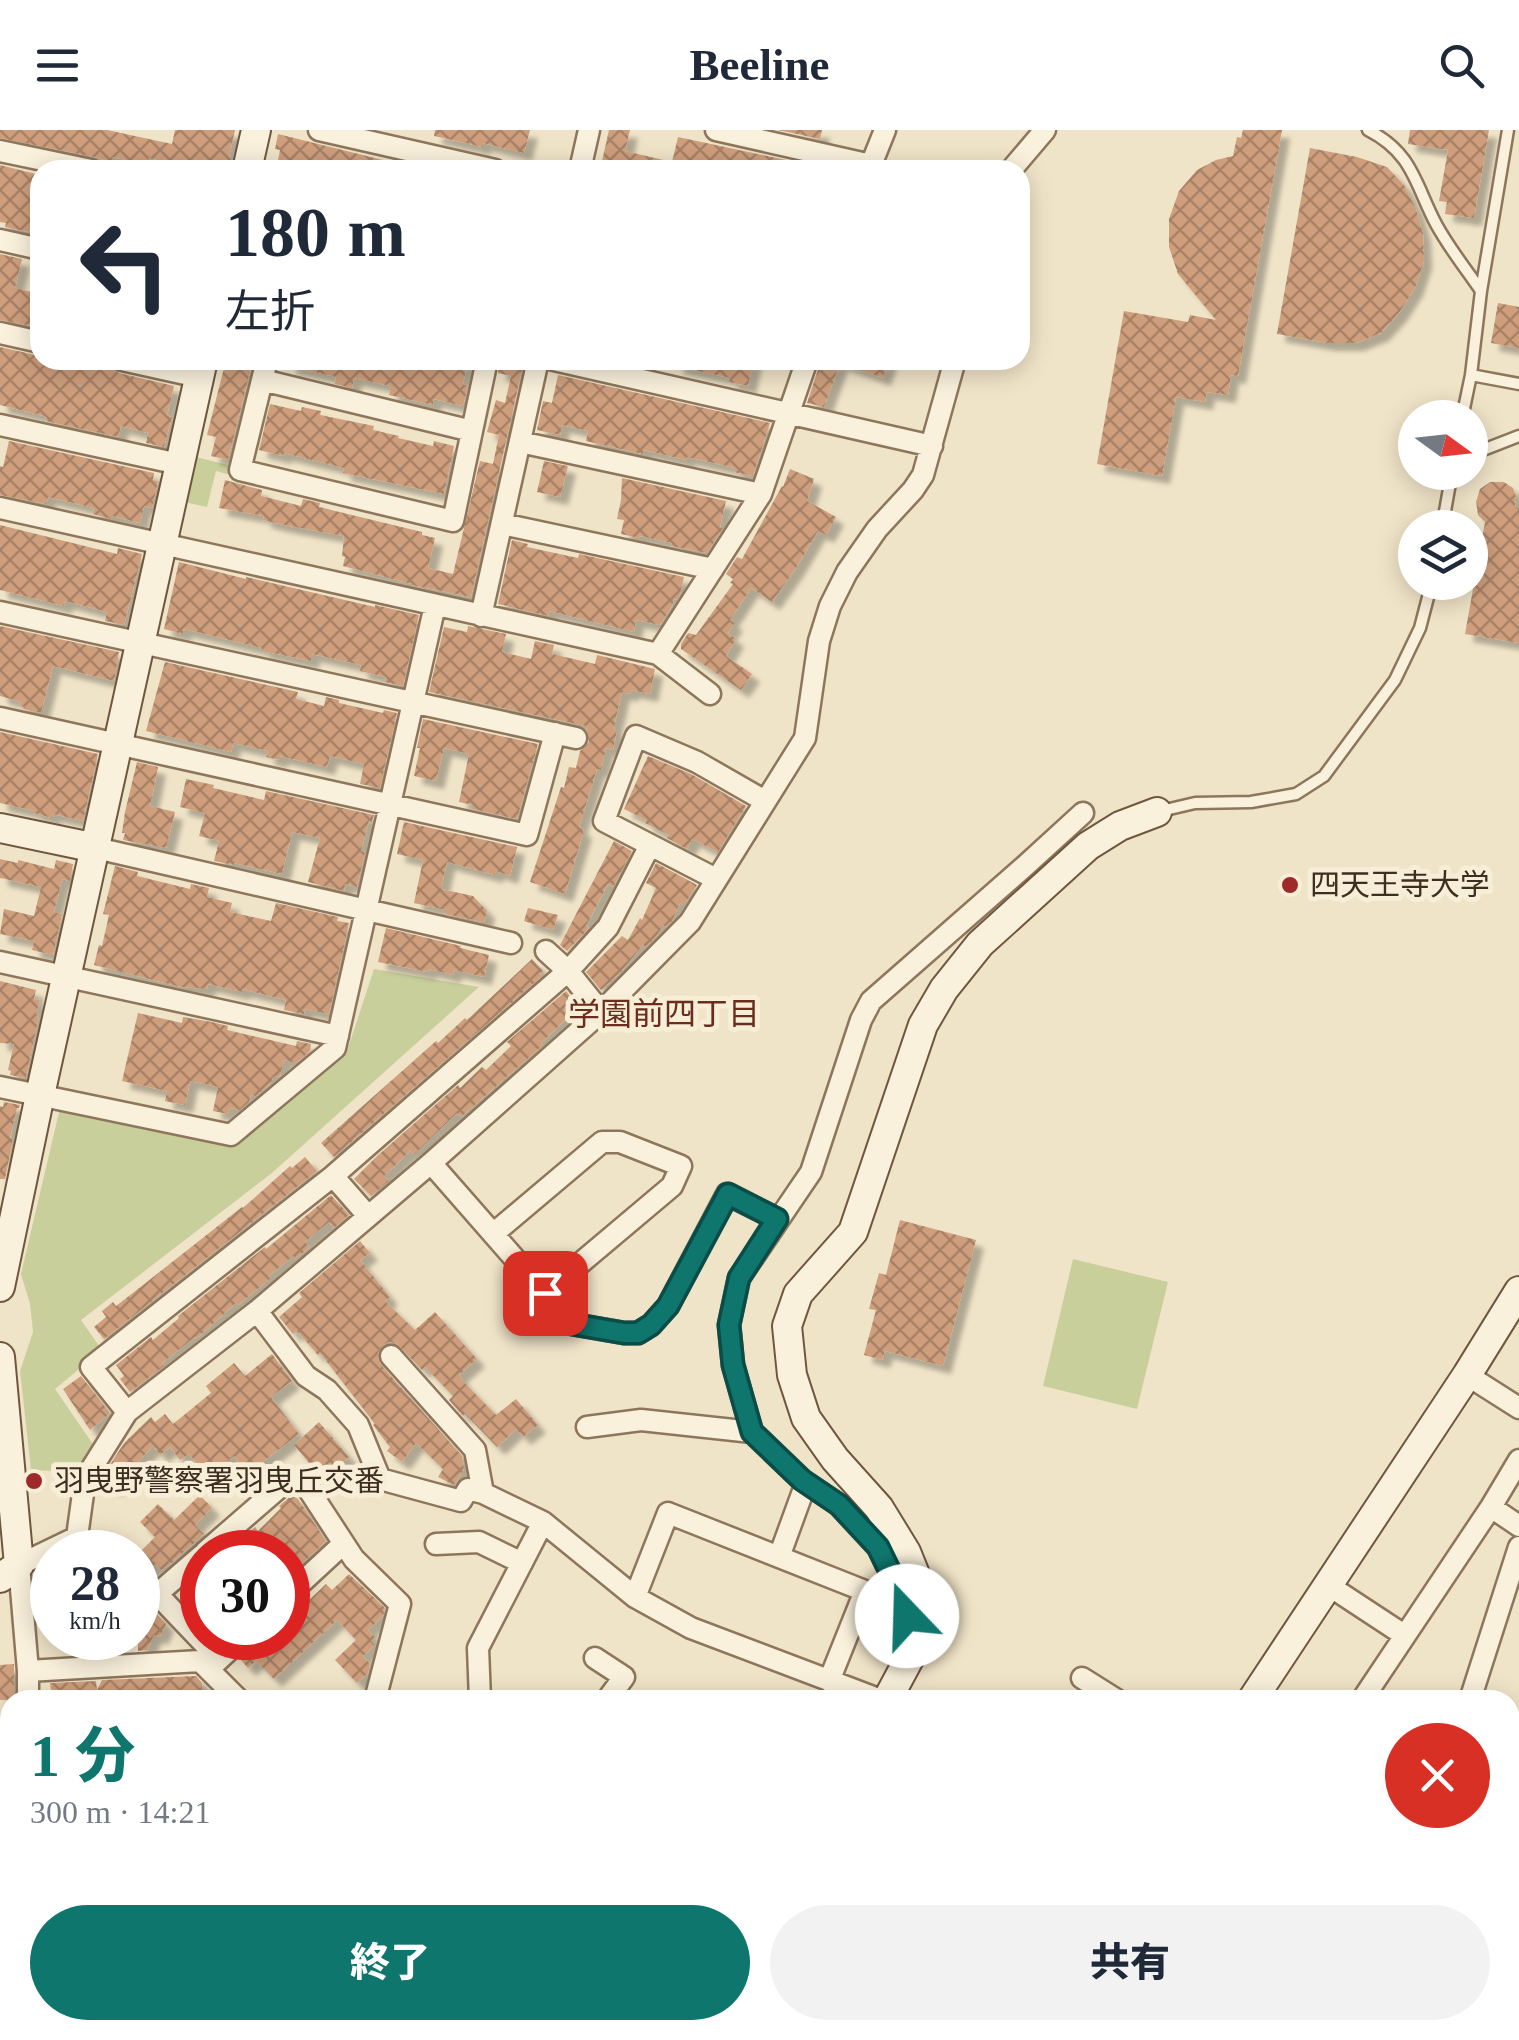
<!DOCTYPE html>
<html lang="ja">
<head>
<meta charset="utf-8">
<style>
	body { margin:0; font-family:"Times New Roman","Noto Sans JP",serif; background:#f2f2f3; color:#1f2937; height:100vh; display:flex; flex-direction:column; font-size:38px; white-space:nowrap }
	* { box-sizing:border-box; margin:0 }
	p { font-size:32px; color:#747a83 }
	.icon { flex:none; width:55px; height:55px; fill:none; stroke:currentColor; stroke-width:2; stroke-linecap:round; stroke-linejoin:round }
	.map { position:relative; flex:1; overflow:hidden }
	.sheet { position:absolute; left:0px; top:1560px; width:1520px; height:350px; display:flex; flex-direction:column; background:#fff; border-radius:30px 30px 0 0; box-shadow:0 5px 25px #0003 }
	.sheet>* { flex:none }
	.top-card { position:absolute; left:30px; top:30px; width:1000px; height:210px; border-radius:30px; box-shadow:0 5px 25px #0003; background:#fff; color:#1f2937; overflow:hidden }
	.needle { width:65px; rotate:105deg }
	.tools { position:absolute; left:1398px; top:270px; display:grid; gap:20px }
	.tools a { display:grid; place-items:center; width:90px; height:90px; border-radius:50%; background:#fff; box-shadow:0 5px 25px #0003; font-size:50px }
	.speed { position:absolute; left:30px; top:1400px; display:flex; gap:20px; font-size:50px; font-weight:700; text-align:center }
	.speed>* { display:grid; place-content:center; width:130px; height:130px; border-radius:50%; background:#fff; box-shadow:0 5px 25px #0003; line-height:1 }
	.speed small { font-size:25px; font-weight:400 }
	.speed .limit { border:15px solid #d22; background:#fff; color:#111 }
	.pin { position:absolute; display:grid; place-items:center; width:85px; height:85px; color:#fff; margin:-42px; border-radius:20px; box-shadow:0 5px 15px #0006 }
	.me { position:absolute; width:110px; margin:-55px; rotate:339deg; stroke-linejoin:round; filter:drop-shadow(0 0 8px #0008) }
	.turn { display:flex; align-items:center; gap:35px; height:210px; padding:0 30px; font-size:45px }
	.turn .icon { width:130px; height:130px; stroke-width:2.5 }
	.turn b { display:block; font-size:70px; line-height:85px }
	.round { display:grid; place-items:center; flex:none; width:105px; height:105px; border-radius:52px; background:#f2f2f3 }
	.headline { display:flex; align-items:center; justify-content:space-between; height:170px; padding:0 30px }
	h1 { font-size:60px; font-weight:800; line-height:75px; color:#0f766e }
	.button { display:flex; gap:20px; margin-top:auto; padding:20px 30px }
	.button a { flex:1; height:115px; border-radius:60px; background:#0f766e; color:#fff; font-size:40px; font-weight:800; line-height:115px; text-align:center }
	.button a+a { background:#f2f2f3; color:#1f2937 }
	header { display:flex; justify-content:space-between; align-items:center; height:130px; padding:0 30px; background:#fff; font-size:45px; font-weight:800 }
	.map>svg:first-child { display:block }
</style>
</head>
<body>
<header><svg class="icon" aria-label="menu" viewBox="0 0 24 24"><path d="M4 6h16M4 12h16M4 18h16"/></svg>Beeline<svg class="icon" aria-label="search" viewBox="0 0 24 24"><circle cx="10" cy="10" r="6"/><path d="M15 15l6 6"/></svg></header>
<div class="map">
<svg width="1519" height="1910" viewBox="0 0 1519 1910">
	<defs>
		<pattern id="building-cross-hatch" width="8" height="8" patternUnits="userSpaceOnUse" patternTransform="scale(2.5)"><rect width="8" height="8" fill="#cf9f7d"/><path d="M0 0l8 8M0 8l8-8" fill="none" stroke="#a98266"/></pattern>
		<filter id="shadow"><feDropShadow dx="8" dy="8" stdDeviation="2.5" flood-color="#0004"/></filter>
	</defs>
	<rect width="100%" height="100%" fill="#f0e4c8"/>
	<path fill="#c9cf9b" d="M192,326L236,337L234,346L216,341L207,377L180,371Z
		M374,839L479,857L272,1043L81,1190L102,1220L55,1259L95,1317L78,1342L31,1340L20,1241L33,1202L30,1174L21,1144L60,978L236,1015L347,921Z
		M1073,1129L1168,1152L1137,1279L1043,1256Z"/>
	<path fill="url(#building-cross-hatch)" filter="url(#shadow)" d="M0,0H107L172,14L175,0H235L229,27L231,28L228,40H198L149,28L147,35L113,27L112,32L94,27L0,8Z
		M435,0H530L524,23L483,13V17L434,6Z
		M609,0H630L625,21L672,32L678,7L814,36L813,40H600Z
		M778,0H822L820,9Z
		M1243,0H1282L1238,246L1231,245L1228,265L1207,262L1205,272L1176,267L1162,346L1097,334L1124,181L1188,192L1190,185L1216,190L1178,144L1169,117V89L1179,61L1197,40L1216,30L1233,26L1237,7L1241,8Z
		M1410,0H1489L1474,88L1445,84L1447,72L1439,71L1448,20L1408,14Z
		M278,4L403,35L402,40H276L280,20L275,19Z
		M1310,18L1357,27L1387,37L1404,55L1416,79L1423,104L1424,131L1415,158L1399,183L1381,203L1356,213H1328L1277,204Z
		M0,35L40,45V57L29,102L5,97L6,93L0,92Z
		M0,124L22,129L15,158L40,164V195L38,197L0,190Z
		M1498,173L1519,177V218L1491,213Z
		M0,217L40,226V230H56L82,236L83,230H96L109,233L112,239L119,243L174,256L167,285L172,287L164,317L146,313L148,303L121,296L118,307L46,291L47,288L44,286L0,275Z
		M226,230H253L228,330L211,326L216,307L207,305Z
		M289,230H468L463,254L468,256L463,276L434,269L433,275L389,265L391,256L354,248L352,258L335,254L336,247L288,236Z
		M500,230L524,231L471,467L412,455V454L343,436L345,427L342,426L344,406L284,395L263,390L264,386L219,378L225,350L262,360L261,366L301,376L303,369L320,373L319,377L422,402V405L435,408L428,438L453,444L480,331L493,334L499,305L487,302L496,270L505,273L511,246L498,243Z
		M676,230H754L748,256L729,252L730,248L675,236Z
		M821,230H889L883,248L840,233L824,277L807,273Z
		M558,245L770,293L753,346L734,342L735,338L687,327L686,330L644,320L643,324L586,311L588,301L562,295L560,305L537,300L543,271L552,273Z
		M270,274L301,281L302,277L321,281L320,285L374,296L373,300L399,306L398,308L433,316L434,311L454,316L444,364L343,343L344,338L284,323L283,326L259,320Z
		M9,311L154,343L153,350L158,351L152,378L144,376L140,393L112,386L111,389L93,384L94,378L48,367L46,374L0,365V336L3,337Z
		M544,331L568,336L560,367L537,362Z
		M790,339L814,349L807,371L836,387L826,405L818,401L796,438L772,472L751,458L730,490L735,493L728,503L736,509L726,526L752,544L741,560L681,519V514L688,503L696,505L733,454L730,453L733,449L726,444L737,427L742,429L782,356L783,357Z
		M622,348L726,371L720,397L723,398L707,423L671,416L672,413L640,406L639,408L621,404L624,390L617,389L621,370Z
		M1490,352H1504L1513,358L1516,367L1515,377L1519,378V513L1465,504L1485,392L1478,385L1476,372L1480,359Z
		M0,395L117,424L118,418L142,424L124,495L105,491L107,482L65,471L64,476L0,460Z
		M512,410L528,414L527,417L578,428L579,424L684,447L680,464L677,470L674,469L672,476L660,495L636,490L634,502L549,481L548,486L498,474Z
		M179,432L246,449V447L375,477V475L419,485L403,556L385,552L386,547L360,541L361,535L312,524L311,531L262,521V518L184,499L183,504L164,499Z
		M0,496L119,522L114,551L53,536L41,583L23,579L24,577L20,576L21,572L0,566Z
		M468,496L506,504L502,522L531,529L535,511L554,515L552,524L595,534L597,525L655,539L650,564L631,560L630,564L622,562L615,592L614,600H617L613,620L606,618L601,640L597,639L579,697L584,700L565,764L530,752L561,657L564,658L569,637L576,638L580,621L589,612L586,596L429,562L444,497L467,502Z
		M165,532L298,562L296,569L324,576L326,567L339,570V573L383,583L384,580L397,583L380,658L360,654L364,634L330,626L327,637L280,626V630L266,627L268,621L233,613L231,622L146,601Z
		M423,589L538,614L517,689L473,679V675L459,672L469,624L444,618L436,651L414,646L420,618H417Z
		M0,602L98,624L83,691L53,684L52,688L34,683V681L0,673Z
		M648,626L691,644L746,676L718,722L692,709L687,719L667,708L669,705L645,693L646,690L624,679Z
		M137,632L158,637L150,676L175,682L166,718L123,710L125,703H122L125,682Z
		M186,649L214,655L213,658L264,670L266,661L374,685L372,692L369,691L361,721L365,722L357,757L345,754L344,761L308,752L320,708L292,702L282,744L234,733V735L214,731L219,711L199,706L205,683L180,677Z
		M404,692L517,717L510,746L496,741L495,745L447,732L441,759L473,766L487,781L484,792L449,785L445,783V780L414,773L423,730L397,724Z
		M614,711L632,721L613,757L608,754L586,796L589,798L567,821L560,815Z
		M0,729L18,733V730L54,739L56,730L73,734L70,751L62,749L54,782L62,784L53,825L32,820L34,811L0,804L4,779L34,786L41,757L0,748Z
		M656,733L697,755L684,775L680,773L672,791L666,797L663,795L657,806L646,817L643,815L620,843L601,860L586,842L622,806L628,810L640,788L642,790L656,758L646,753Z
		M115,736L138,742L137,746L190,759L191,754L209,758L207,767L232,773L230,782L271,791L276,773L338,787L337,791L349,793L329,884L305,879L304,884L284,880L286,870L242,859V862L208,854L207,859L181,857L94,835L99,815L102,816L109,785L103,784Z
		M528,778L558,785L553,800L524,791Z
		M386,798L461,816L460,818L489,825L484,847L454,840L453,845L429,839L428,842L378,832Z
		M532,829L543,841L540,844L542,846L334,1027L321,1013L436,911L438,913L465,888L467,890Z
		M0,851L36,860L34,869L40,870L36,884L39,885L26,948L10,945L11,941L8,940L14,914L0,913Z
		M566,861L581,879L570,890L568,887L541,913L543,915L461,987L457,983L414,1025L410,1021L384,1046L389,1051L371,1066L354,1049L377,1026L458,955L460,958L482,937L486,940L511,916L507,912Z
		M138,883L182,893L183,887L212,892L228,896L227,900L296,916L297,911L311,914L310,921L296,933L284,930L280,946L273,947L271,953L256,966L251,965L249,972L240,980L230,978L228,984L213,981L218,957L190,951L185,975L165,971L167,961L122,951Z
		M4,972L20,975L19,978H17L10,1008L13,1009L5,1049H0V976L3,977Z
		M305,1027L317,1041L104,1209L94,1197L106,1187L102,1181L113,1172L116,1176L143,1155L242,1077L243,1078L290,1036L292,1038Z
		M331,1065L349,1085L334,1098L329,1092L305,1112L310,1117L295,1129L293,1126L269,1146L271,1148L238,1175L236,1173L196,1209L195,1207L162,1233L164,1236L130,1262L120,1249L124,1246L116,1235L151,1207L153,1210L179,1188L178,1186L265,1117L266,1119Z
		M900,1090L976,1110L943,1236L885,1221L882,1230L864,1225L876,1180L869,1179L879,1143L886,1145Z
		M360,1111L370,1123L360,1130L390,1167L385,1171L415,1200L435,1182L477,1229L459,1245L463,1251L496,1285L516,1269L538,1295L523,1307L516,1299L497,1317L465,1284L463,1286L449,1270L453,1266L425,1237L422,1240L396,1213L389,1212L383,1215L378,1223L381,1235L462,1326L464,1339L454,1355L438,1347L443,1339L416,1313L402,1332L387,1321L390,1317L373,1295L375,1294L320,1223L318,1225L297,1201L293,1204L279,1187L302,1167L299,1163Z
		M272,1224L292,1251L271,1267L299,1304L247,1344L234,1326L208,1347L189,1324L180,1330L170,1317L160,1325L153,1316L114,1358L102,1347L124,1313L151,1287L155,1292L165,1284L173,1294L211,1263L206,1256L234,1233L245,1246Z
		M81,1246L110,1283L90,1300L63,1259Z
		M319,1292L349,1327L327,1345L320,1337L316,1341L294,1315Z
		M200,1365L212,1378L195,1395L204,1404L169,1435L161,1440L156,1434L138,1450V1424L155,1407L140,1392L158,1374L174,1390Z
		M292,1365L298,1369L326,1411L288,1447V1422H225L255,1397L258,1401L281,1378L279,1376Z
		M202,1444V1470L188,1455Z
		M349,1444L385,1478L383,1486L368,1500L375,1507L371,1511L375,1515L363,1526L370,1534L368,1543L357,1553L335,1530L356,1510L337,1490L274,1549L256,1531L248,1538L240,1529L252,1517L255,1508H288V1485L305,1468L308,1471L326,1454L332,1460Z
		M138,1474L156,1483L166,1494L160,1507L154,1505L147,1520L138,1521Z
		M14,1534V1570H0V1535Z
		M196,1546L202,1553L203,1570H52L50,1553L96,1551L97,1560L102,1550Z"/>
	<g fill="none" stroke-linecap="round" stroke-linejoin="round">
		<g stroke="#8d765c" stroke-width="15">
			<path id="lane" d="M1368,0C1413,23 1415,54 1436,94C1449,118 1466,139 1481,161
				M1471,245L1519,254
				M1462,288L1471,245L1481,161L1508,0
				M1470,325L1519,306
				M1442,398L1452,342
				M1161,681L1195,673L1251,672L1296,664L1324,646L1395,550L1420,498L1432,452"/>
		</g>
		<g stroke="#8d765c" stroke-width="25">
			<path id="street" d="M319,0L495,40
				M716,0L871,35
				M0,21L91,40
				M580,40L589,0
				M869,40L885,0
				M1011,40L1045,0
				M0,110L40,119
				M0,203L40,212
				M122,230L199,247
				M267,230L240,340L453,391L487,230
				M554,230L932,316
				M262,250L472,301
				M0,295L179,334
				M520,312L761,364
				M0,378L658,524L710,564
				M502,394L713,439
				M0,482L576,608
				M481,486L538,230
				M658,524L761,364L807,230
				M0,588L527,705L555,603
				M96,718L511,813
				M716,749L604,691L636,606L697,632L765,671
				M546,821L568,841L601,882
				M0,832L338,906
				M0,957L231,1005L335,918L435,475
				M431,1033L572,1194L624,1203H638L651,1195L668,1176L727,1064L777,1089
				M333,1046L368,1086
				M493,1104L602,1012H620L681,1036L672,1056L545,1163
				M257,1181L306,1246L327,1260L358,1295L380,1349L461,1371L468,1359L483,1363L543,1392L635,1467L691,1498L881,1570
				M391,1226L475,1320L483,1363
				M1467,1245L1519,1278
				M127,1282L91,1237L333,1046L568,841L608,797L650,715
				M587,1297L641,1290L752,1302
				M1491,1377L1519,1396
				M436,1414L479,1412L522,1433
				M205,1422L288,1350L305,1354L354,1429L400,1474L375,1570
				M202,1425L157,1464L219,1529
				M779,1427L806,1353
				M1328,1455L1404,1505
				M288,1465L342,1415
				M635,1467L668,1383L865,1461L829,1551
				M916,1516L897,1456L878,1417L839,1375L802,1350L752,1302L733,1235L729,1195L739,1148L811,1042L861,890L871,871L1025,736L1083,683
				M595,1528L624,1547L607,1570
				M211,1537L242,1508
				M28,1541L200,1531L239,1570
				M1082,1548L1117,1570
				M28,1570V1541L19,1435L77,1407L85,1349L127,1282L257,1181L431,1033L601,882L690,792L805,608L819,511L830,476L847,442L877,399L913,360L923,345L955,230
				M480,1570L478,1518L543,1392
				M1362,1570L1491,1377L1519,1330
				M1470,1570L1519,1417
				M0,1653H10
				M1510,1699L1519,1674
				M0,1759H10
				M0,1894L10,1893
				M291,1900L292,1910
				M588,1900L611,1910
				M892,1900L911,1910
				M665,1910L671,1900
				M989,1910L1004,1900
				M1205,1910L1219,1900
				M1414,1910L1419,1900"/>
		</g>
		<g stroke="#6f573f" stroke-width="32">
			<path id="secondary" d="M247,40L256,0
				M0,698L96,718
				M0,1157L40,965L203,230
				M0,1227L19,1435L0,1448
				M887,1570L916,1516L925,1493L922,1462L906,1422L879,1378L835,1329L806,1288L792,1245L787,1196L798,1164L853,1102L923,895L944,859L980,814L1088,716L1120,696L1157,682
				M1252,1570L1467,1245L1519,1161
				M1264,1900L1278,1910"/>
		</g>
		<use href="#lane" stroke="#faf1dc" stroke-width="10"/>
		<use href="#street" stroke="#faf1dc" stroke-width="20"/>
		<use href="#secondary" stroke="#faf1dc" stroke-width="28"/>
	</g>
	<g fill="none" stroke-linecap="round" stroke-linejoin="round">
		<g stroke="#0a4d48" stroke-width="25">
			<path id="route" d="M545,1163L572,1194L624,1203H638L651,1195L668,1176L728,1064L777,1089L739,1148L729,1195L733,1235L752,1302L802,1350L839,1375L878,1417L897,1456L907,1486"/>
		</g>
		<use href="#route" stroke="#0f766e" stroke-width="18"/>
	</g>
	<g fill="#9e2a2b" stroke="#f7eed8" stroke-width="4">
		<circle cx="1290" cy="755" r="10"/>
		<circle cx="34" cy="1351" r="10"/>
	</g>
	<g text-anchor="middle" stroke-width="10" stroke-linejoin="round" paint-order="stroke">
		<g font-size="30" fill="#3d2e20" stroke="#f7eed8" text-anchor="start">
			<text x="1310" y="765">四天王寺大学</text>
			<text x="54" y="1361">羽曳野警察署羽曳丘交番</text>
		</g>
		<g font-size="32" fill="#6b2e1e" stroke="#f7eed8">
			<text x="664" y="895">学園前四丁目</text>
		</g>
	</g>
</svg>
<div class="tools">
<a><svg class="needle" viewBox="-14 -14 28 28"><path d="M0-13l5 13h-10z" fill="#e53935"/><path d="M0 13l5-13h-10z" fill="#747a83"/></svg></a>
<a><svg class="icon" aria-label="layers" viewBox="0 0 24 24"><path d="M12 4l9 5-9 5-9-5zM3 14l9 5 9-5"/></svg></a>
</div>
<div class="speed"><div>28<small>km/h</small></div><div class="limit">30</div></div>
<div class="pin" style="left:545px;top:1163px;background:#d93025"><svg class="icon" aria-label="arrive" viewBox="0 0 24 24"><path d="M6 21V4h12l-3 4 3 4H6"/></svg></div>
<svg class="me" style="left:907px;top:1486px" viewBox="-20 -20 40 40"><circle r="19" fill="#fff"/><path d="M0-13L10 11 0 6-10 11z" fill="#0f766e"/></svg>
<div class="top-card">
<div class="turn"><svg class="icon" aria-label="left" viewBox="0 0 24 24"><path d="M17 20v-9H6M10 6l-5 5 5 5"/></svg><div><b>180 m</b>左折</div></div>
</div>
<section class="sheet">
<div class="headline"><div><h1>1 分</h1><p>300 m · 14:21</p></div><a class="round" style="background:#d93025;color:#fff"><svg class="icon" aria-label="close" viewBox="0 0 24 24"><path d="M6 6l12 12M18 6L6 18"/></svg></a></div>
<div class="button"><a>終了</a><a>共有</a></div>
</section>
</div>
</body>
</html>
